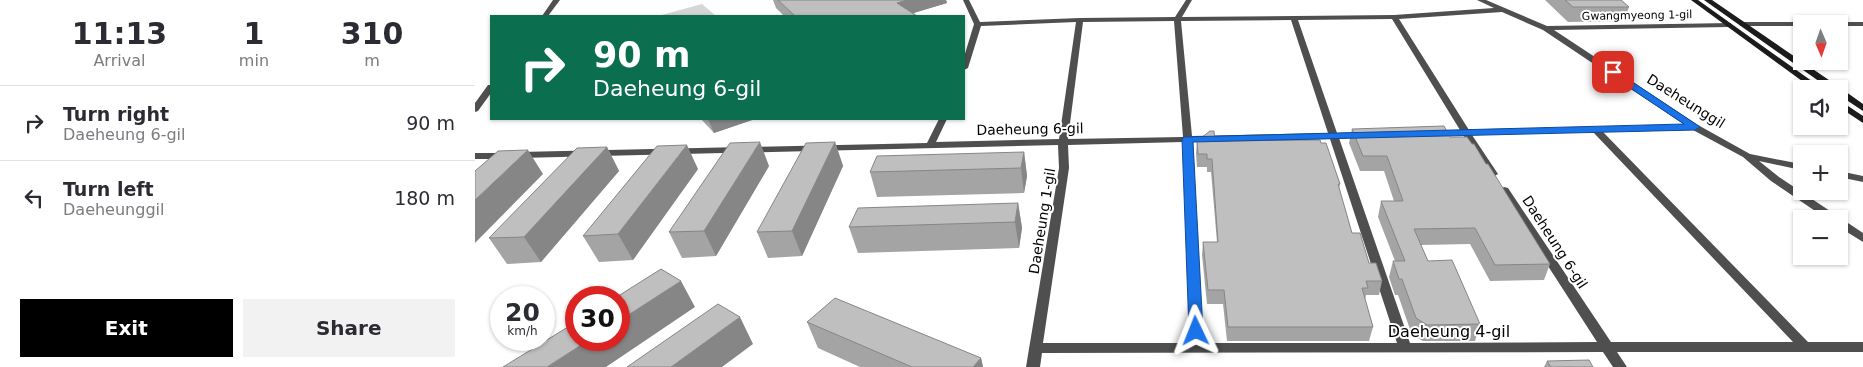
<!DOCTYPE html>
<html lang="en">
<head>
<meta charset="utf-8">
<style>
	body { margin:0; font-family:"DejaVu Sans",sans-serif; background:#f2f2f3; color:#2b2b33; height:100vh; display:flex; flex-direction:column; font-size:19px; white-space:nowrap }
	* { box-sizing:border-box; margin:0 }
	p { font-size:16px; color:#7c7c81 }
	.icon { flex:none; width:28px; height:28px; fill:none; stroke:currentColor; stroke-width:2; stroke-linecap:round; stroke-linejoin:round }
	.map { position:relative; flex:1; overflow:hidden }
	.details { display:flex; flex-direction:column; background:#fff; width:475px }
	.details>* { flex:none }
	.banner { position:absolute; left:15px; top:15px; width:475px; height:105px; border-radius:0px; box-shadow:0 1px 4px #0004; background:#0b6e4f; color:#fff; overflow:hidden }
	.needle { width:32px; rotate:178deg }
	.buttons { position:absolute; left:1318px; top:15px; display:grid; gap:10px }
	.buttons a { display:grid; place-items:center; width:55px; height:55px; border-radius:0px; background:#fff; box-shadow:0 1px 4px #0004; font-size:25px }
	.speed { position:absolute; left:15px; top:286px; display:flex; gap:10px; font-size:25px; font-weight:700; text-align:center }
	.speed>* { display:grid; place-content:center; width:65px; height:65px; border-radius:50%; background:#fff; box-shadow:0 1px 4px #0004; line-height:1 }
	.speed small { font-size:12px; font-weight:400 }
	.speed .limit { border:8px solid #d22; background:#fff; color:#111 }
	.pin { position:absolute; display:grid; place-items:center; width:42px; height:42px; color:#fff; margin:-21px; border-radius:10px; box-shadow:0 2px 8px #0006 }
	.me { position:absolute; width:55px; margin:-28px; rotate:358deg; stroke-linejoin:round; filter:drop-shadow(0 0 4px #0008) }
	.turn { display:flex; align-items:center; gap:18px; height:105px; padding:0 20px; font-size:22px }
	.turn .icon { width:65px; height:65px; stroke-width:2.5 }
	.turn b { display:block; font-size:35px; line-height:42px }
	.eta { display:flex; justify-content:space-evenly; align-items:center; height:85px; text-align:center }
	.eta b { font-size:30px; font-weight:800; line-height:35px }
	.cta { display:flex; gap:10px; margin-top:auto; padding:10px 20px }
	.cta a { flex:1; height:58px; border-radius:0px; background:#000; color:#fff; font-size:20px; font-weight:800; line-height:58px; text-align:center }
	.cta a+a { background:#f2f2f3; color:#2b2b33 }
	ul { padding:0; list-style:none }
	li { display:flex; align-items:center; gap:15px; height:75px; padding:0 20px; border-top:1px solid #e1e1e2 }
	li div { flex:1 }
	li b { display:block; font-size:19px }
	li em { font-style:normal }
	main { display:flex; flex:1; min-height:0 }
	.map>svg:first-child { display:block }
</style>
</head>
<body>
<main>
<section class="details">
<div class="eta">
<div><b>11:13</b><p>Arrival</p></div>
<div><b>1</b><p>min</p></div>
<div><b>310</b><p>m</p></div>
</div>
<ul>
<li><svg class="icon" aria-label="right" viewBox="0 0 24 24"><path d="M7 20v-9h11M14 6l5 5-5 5"/></svg><div><b>Turn right</b><p>Daeheung 6-gil</p></div><em>90 m</em></li>
<li><svg class="icon" aria-label="left" viewBox="0 0 24 24"><path d="M17 20v-9H6M10 6l-5 5 5 5"/></svg><div><b>Turn left</b><p>Daeheunggil</p></div><em>180 m</em></li>
</ul>
<div class="cta"><a>Exit</a><a>Share</a></div>
</section>
<div class="map">
<svg width="1388" height="367" viewBox="0 0 1388 367">
	<rect width="100%" height="100%" fill="#fff"/>
	<path fill="#d6d6d6" d="M227,4L241,16H183Z"/>
	<g fill="none" stroke-linecap="round" stroke-linejoin="round">
		<path fill="#4f4f4f" fill-rule="evenodd" d="M78,0H85L73,16H67Z
			M488,0H494L505,22L605,18L700,17L711,0H717L707,17L919,15L1019,8L1002,0H1011L1072,26L1256,23V27H1253L1079,30L1223,125L1275,154L1326,164V170L1284,161L1304,177L1388,233V242L1364,227V219H1352L1296,181L1268,157L1218,130L1128,132L1333,342H1388V352H1142L1152,367H1138L1128,352L567,353L565,367H551L584,168L583,145L44,158L39,155L44,152L452,143L464,119H472L461,142L584,139L601,22L506,26L493,68L489,70V57L499,24ZM1027,12L1068,30L1210,125L994,130L924,19ZM917,19L985,130H961L958,131L956,133L958,135H988L1015,176L1018,177L1023,174L997,135L1118,132L1318,342H1136L1033,188L1029,187L1024,190L1122,342L935,343L864,138H889L894,135L889,132L862,133L823,20ZM816,20L853,133L717,136L706,21ZM699,21L708,137L593,139L608,22ZM855,139L922,343H728L718,142ZM708,142L715,343H568L594,168L593,145Z
			M1265,22H1326L1329,24H1326V26H1265Z
			M1361,22H1388V26H1364V24H1361Z
			M13,85H16V93L3,111L0,112V103Z
			M0,153H30L35,156L30,159H0Z
			M1364,171L1388,176V182L1364,177Z"/>
		<path fill="#1c1c1c" fill-rule="evenodd" d="M1216,0H1223L1348,89H1338Z
			M1229,0H1237L1367,89L1388,104V111L1364,95V89H1355Z
			M1364,100L1388,116V123L1364,107Z"/>
	</g>
	<path fill="#a4a4a4" d="M298,0H471L472,3L438,13L442,16H309L301,8Z
		M1070,0H1146L1154,7L1149,21L1093,22Z
		M226,119H280L239,133Z
		M877,129L975,137L1075,264L1069,280L1015,281L995,244L946,245L953,261L1005,324L1000,341H948L937,335L923,295H920L914,277L918,261H920L903,217L906,201H919L909,171H885L874,143Z
		M722,141L846,143L865,184L864,189L877,233L894,263L907,281L904,295H891L890,300L898,327L894,341H752L748,304H732L727,255L728,242H742L736,172H732V167H722L721,153Z
		M360,142L368,166L327,256L293,258L282,232Z
		M132,147L144,171L66,262L32,264L14,238Z
		M549,152L552,176L549,193L402,197L395,172Z
		M294,166L241,256L207,258L194,232Z
		M223,169L158,260L124,262L108,236Z
		M543,203L547,228L544,248L383,253L374,227Z
		M332,322L506,358L508,367H385L343,348Z
		M1072,361L1118,367H1069Z"/>
	<path fill="#868686" d="M432,0H471L472,3L429,16L422,3Z
		M233,119H280L239,133Z
		M285,142L294,166L241,256L229,231Z
		M360,142L368,166L327,256L317,231Z
		M212,145L223,169L158,260L143,234Z
		M132,147L144,171L66,262L49,237Z
		M53,150L68,174L0,243V200Z
		M549,152L552,176L549,193L546,168Z
		M543,203L547,228L544,248L540,222Z
		M206,281L220,307L131,367H72L114,340H144V321Z
		M265,317L278,344L247,367H196Z
		M506,358L508,367H498Z"/>
	<path fill="#bfbfbf" stroke="#868686" d="M303,0H432L422,3L442,16H320Z
		M1090,0H1146L1154,7H1098Z
		M969,126L975,137H992L997,144H999L1011,164H1013L1075,264L1020,265L1000,228L939,229L953,261L977,260L1005,324L952,325L941,318L927,279H924L918,261H930L906,201H928L912,156H888L877,129Z
		M735,131H739L740,141L845,140L846,143H851L865,184H863L877,233H885L894,263H901L907,281H891L893,288H887L898,327H753L749,290H733L728,242H743L737,159H732V154H723L722,141Z
		M285,142L229,231L194,232L255,143Z
		M360,142L317,231L282,232L331,143Z
		M212,145L143,234L108,236L182,146Z
		M132,147L49,237L14,238L102,148Z
		M53,150L0,200V171L23,151Z
		M549,152L546,168L395,172L402,156Z
		M543,203L540,222L374,227L383,208Z
		M186,269L206,281L144,321V298H140Z
		M360,298L506,358L498,367H437L332,322Z
		M243,304L265,317L196,367H152Z
		M101,322V340H114L72,367H28Z
		M1114,360L1118,367H1076L1072,361Z"/>
	<path fill="#1a73e8" stroke="#114b97" d="M1138,69L1225,127L1220,130L718,142L728,331L726,335L721,337L716,335L714,331L707,139L709,137L1209,124L1134,74L1133,72Z"/>
	<g text-anchor="middle" stroke-width="4" stroke-linejoin="round" paint-order="stroke">
		<g font-size="11" fill="#000" stroke="#fff">
			<text transform="translate(1162 15) rotate(-1)" y="4">Gwangmyeong 1-gil</text>
		</g>
		<g font-size="14" fill="#000" stroke="#fff">
			<text transform="translate(1211 101) rotate(32)" y="5">Daeheunggil</text>
			<text transform="translate(555 129) rotate(-1)" y="5">Daeheung 6-gil</text>
			<text transform="translate(567 221) rotate(-81)" y="5">Daeheung 1-gil</text>
			<text transform="translate(1080 242) rotate(57)" y="5">Daeheung 6-gil</text>
		</g>
		<g font-size="16" fill="#000" stroke="#fff">
			<text x="974" y="337">Daeheung 4-gil</text>
		</g>
	</g>
</svg>
<div class="buttons">
<a><svg class="needle" viewBox="-14 -14 28 28"><path d="M0-13l5 13h-10z" fill="#e53935"/><path d="M0 13l5-13h-10z" fill="#7c7c81"/></svg></a>
<a><svg class="icon" aria-label="sound" viewBox="0 0 24 24"><path d="M4 9h4l5-4v14l-5-4H4zM17 9q2 3 0 6"/></svg></a>
<a>+</a>
<a>−</a>
</div>
<div class="speed"><div>20<small>km/h</small></div><div class="limit">30</div></div>
<div class="pin" style="left:1138px;top:72px;background:#d93025"><svg class="icon" aria-label="arrive" viewBox="0 0 24 24"><path d="M6 21V4h12l-3 4 3 4H6"/></svg></div>
<svg class="me" style="left:721px;top:331px" viewBox="-20 -20 40 40"><path d="M0-17L14 15 0 8-14 15z" fill="#1a73e8" stroke="#fff" stroke-width="4"/></svg>
<div class="banner">
<div class="turn"><svg class="icon" aria-label="right" viewBox="0 0 24 24"><path d="M7 20v-9h11M14 6l5 5-5 5"/></svg><div><b>90 m</b>Daeheung 6-gil</div></div>
</div>
</div>
</main>
</body>
</html>
